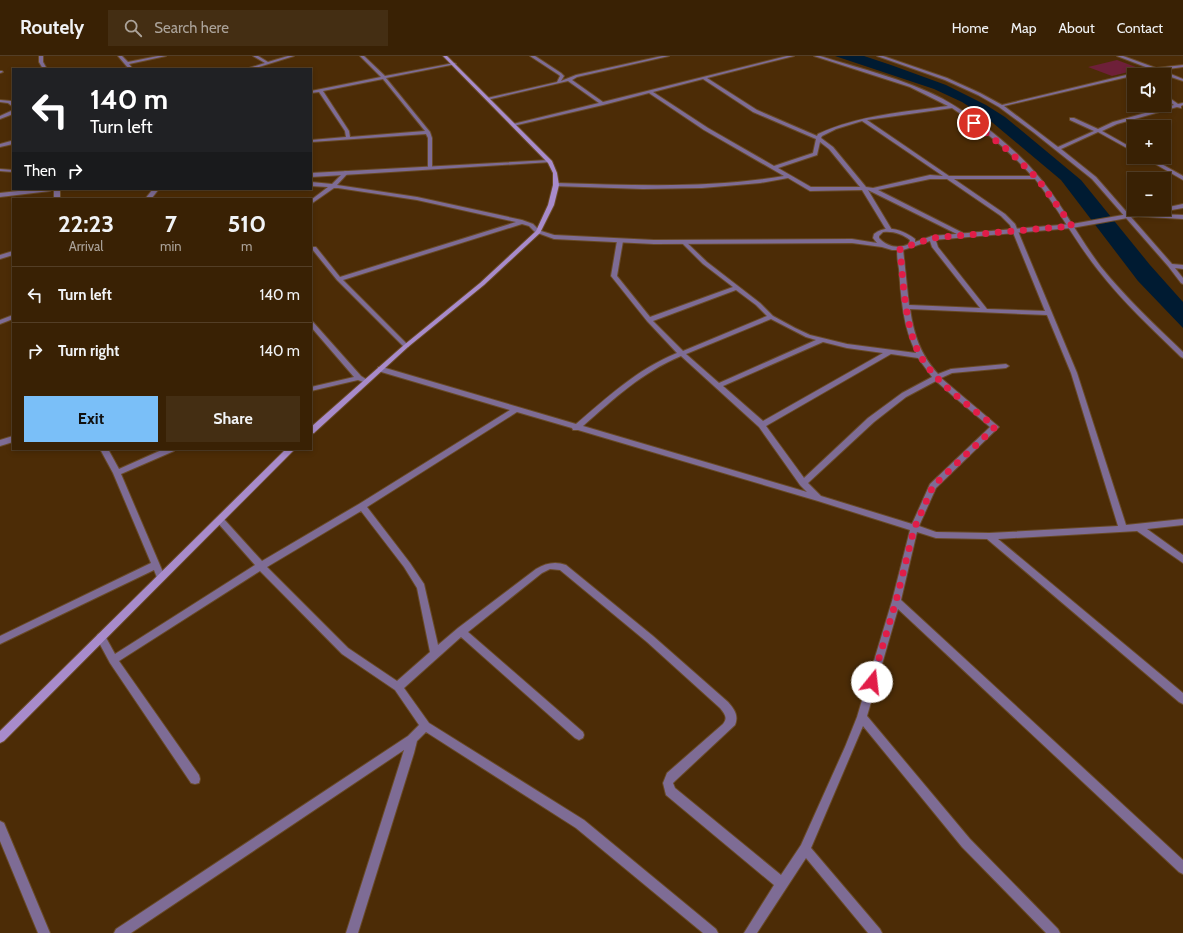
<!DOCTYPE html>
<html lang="en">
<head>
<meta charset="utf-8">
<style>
	body { margin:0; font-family:Cabin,sans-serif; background:#442e13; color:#f1f3f6; height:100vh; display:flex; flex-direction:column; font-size:15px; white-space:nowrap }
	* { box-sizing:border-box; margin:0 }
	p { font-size:13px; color:#aba39a }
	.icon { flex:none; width:22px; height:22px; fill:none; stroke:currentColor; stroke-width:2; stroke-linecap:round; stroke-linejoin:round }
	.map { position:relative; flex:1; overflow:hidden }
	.sheet { position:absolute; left:12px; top:142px; width:300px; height:252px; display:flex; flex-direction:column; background:#392104; border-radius:0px; box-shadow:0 2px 6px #0003,0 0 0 1px #533e26 }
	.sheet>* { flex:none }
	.hud { position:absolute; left:12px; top:12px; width:300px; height:122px; border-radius:0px; box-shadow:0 2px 6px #0003,0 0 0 1px #533e26; background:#202124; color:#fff; overflow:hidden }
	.fabs { position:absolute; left:1127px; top:12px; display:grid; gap:8px }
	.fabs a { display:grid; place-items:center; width:44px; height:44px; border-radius:0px; background:#392104; box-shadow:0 2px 6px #0003,0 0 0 1px #533e26; font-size:20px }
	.pin { position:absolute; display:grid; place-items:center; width:34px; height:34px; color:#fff; margin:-17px; border:2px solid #fff; border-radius:50%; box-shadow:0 1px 4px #0007 }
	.me { position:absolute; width:44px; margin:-22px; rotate:16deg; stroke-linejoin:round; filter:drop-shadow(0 0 3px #0008) }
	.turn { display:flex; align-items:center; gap:14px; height:84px; padding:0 12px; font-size:18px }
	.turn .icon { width:52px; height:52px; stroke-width:2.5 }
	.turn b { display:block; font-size:28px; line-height:34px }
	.then { display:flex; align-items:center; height:38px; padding:0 12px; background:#0003; gap:8px; font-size:15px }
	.eta { display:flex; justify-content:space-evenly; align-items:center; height:68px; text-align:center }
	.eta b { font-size:24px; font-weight:800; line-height:28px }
	.primary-button { display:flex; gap:8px; margin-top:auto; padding:8px 12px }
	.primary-button a { flex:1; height:46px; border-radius:0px; background:#7abff8; color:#111; font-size:16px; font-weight:800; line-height:46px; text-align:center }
	.primary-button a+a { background:#442e13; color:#f1f3f6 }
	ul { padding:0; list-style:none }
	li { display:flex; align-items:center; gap:12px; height:56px; padding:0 12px; border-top:1px solid #533e26 }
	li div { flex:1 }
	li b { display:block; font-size:15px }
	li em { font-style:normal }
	header { display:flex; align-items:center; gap:24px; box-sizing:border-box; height:56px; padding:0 20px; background:#392104; border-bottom:1px solid #533e26 }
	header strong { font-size:19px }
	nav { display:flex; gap:22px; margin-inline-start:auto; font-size:14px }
	.search { width:280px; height:36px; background:#442e13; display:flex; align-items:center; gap:10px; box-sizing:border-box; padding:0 14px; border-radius:0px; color:#aba39a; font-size:15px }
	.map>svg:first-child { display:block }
</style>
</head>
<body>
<header>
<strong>Routely</strong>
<div class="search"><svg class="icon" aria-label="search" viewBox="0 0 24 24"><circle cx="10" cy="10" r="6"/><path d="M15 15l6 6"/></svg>Search here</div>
<nav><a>Home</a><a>Map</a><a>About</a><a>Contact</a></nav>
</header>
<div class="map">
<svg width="1183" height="877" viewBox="0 0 1183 877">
	<rect width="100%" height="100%" fill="#4c2c06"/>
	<path fill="#6e2039" d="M1117,4L1141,13L1112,20L1088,11Z"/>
	<path fill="#001b32" d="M835,0H864L891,9L946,29L986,49L1005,61L1081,124L1150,209L1183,246V272L1138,225L1061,124L987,62L962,46L934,33Z"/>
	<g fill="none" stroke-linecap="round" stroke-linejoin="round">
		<g stroke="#684a27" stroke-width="2">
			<path id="minor" d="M39,0H43V6L47,13H43L39,6Z
				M118,0H122L128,6L158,0H166L129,8L133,13H129Z
				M253,0H258L268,6L288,0H294L252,13H246L265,7Z
				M360,0H364L385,20L454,7L456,8L386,22L430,76L432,82V112L428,111V82L426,78L311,86V84L346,81L345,75L319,36L311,37V35L381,21ZM383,23L425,75L350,81L349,75L323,35Z
				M530,0H535L561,17L564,20L561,25L576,19L662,0H669L577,21L572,24L603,46L787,0H794L707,22L757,54L817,80L818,78C859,59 904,56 948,50L910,31L814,0H820C861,13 905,23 943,43C977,62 1015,92 1039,121C1062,148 1079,182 1101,211C1126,242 1155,269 1183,296V302L1181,301C1152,273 1123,246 1098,214C1075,185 1058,152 1035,123H954L1005,158L1015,168L1077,317L1126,469L1183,463V469L1147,473L1183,499V507L1137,475L998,483L1183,637V648L1179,646L987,483L936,482L917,476L901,544L1183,804V818L1179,816L898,553L867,660L970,783L1058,873L1060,877H1046L962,791L863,670L811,792L880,873L882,877H868L806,802L757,877H744L774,829L666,739L663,727L667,717L723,668C728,662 725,658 720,652L647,586L560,514L550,513L542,517L468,576L583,676L584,679L583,682L579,684L575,682L461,581L404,632L429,667L584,764L716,873L718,877H703L576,772L426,676L417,685L414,697L358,877H346L404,694L131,877H114L116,873L408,680L419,669L395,634L342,598L260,515L119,605L199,719L200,723L199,727L195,728L191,727L110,607L96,581L98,578L101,577L104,578L115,598L255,509L217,466L216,464L217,462H223L262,505L359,448L510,354L378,315V311H382L576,368C609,340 636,314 677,297L647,265L611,220L617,185L620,183L623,185L617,220L650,261L733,231L703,208L681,186L684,184L707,206L760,247L773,260L795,272L810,279L847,288L916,297C903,271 901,242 899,213C898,206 896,198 898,192L903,193L909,249L980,252L932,191L929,182L932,180L935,182L938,191L987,253L1045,255L1010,169L1001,160L947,123H930L878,134L967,179V181H963L868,134L892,174L887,175L862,134L810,135L788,122L760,127L702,132L643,133L554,130L553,129L556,127C632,129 708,133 784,120L704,74L649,37L603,49L513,70V68L599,47L568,25L487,44V42L557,26L560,20L559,19ZM703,23L753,56L816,83L813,97L774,110L708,72L653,36ZM952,52C981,72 1009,94 1032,120H949L867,64ZM862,65L943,120L930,119L873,132L866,131L833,91L821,82L822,80L836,73ZM820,86L829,93L860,131H811L778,112L817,99ZM736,234L756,249L767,260L683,295L653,265ZM910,253L1047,259L1071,317L1118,470L989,477L936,476L919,470L936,432L999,371L941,322L952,317L1006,312L1009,310L1006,308L951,313L938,318C920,298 914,279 910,253ZM771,263L806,281L816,284L719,327L686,298ZM823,286L847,292L883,297L763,365L723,330ZM891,298L918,302L932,321L902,337L868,362L804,422L766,370ZM681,300L759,371L800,429L807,436L583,370C615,342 641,317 681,300ZM936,325L953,340L990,371L930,428L912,468L821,440L808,427L874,366L906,341ZM517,356L572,372L573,374H578L818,445L910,474L892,545L857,661L845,691L801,789L781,819L675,732L673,727L675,725L735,669C739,659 734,653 728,646L653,580L566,509C555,505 546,507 536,513L458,572L438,589L424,528L410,507L367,451ZM361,455L404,511L417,532L430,596L397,625L348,592L267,511Z
				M877,0H883L947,22L980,37L1002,49L1151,13L1117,0H1123L1156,12L1183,9V11L1161,14L1183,23V25L1153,15L1004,50L1058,91L1094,75L1070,64V62H1074L1098,73L1113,66L1174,49L1164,41V38L1178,48L1183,47V49L1181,50V52L1177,51L1117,68L1102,75L1134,93V96L1098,76L1061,93L1096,121L1172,208L1183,209V213L1175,212L1183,222V228L1181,227L1168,210L1092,123L1033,76L999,51L978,39L945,24Z
				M0,15H2L3,16L0,17Z
				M0,44L11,45L13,48V51L8,47L0,46Z
				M11,55H13V58L0,63V60Z
				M11,85H13V88L0,91V88Z
				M1143,101H1149L1183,120V124Z
				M345,115L349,116L337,129L417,141L522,164L533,168L541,176L536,177L529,170L522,168L343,224L409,290L408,291H404L337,224L312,193V191H316L340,221L516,166L417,144L338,132H334L311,148V144L328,131L311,130V126L332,128Z
				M37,133H53L50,135L0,141V137Z
				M54,133H60V143H54Z
				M153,133H159L151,143H145Z
				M1133,157L1183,159V163L1131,160V158Z
				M13,195V199L0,203V199Z
				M13,259V263L0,268V264Z
				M311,265L313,266L361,320L369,325L368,327H366L358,324L311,335V331L354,321L311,271Z
				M13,380V386L0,390V384Z
				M100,393H108L119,413L164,393H175L174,395L121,418L165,521L164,524L161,525L158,524L154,514L0,588V580L151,507L113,417Z
				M0,765L4,767L50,877H38L0,785Z"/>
		</g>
		<g stroke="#684a27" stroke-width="2">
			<path id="tertiary" d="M549,104L551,105V106L311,121V117Z
				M0,113L13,114V116L0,115Z
				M1183,148V152L1072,172L933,184L903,194H892L882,191L852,187L654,188L554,183L535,176L538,174L554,179L654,184L852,183L877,187L873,182L874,178C887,168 903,174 915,183V186L932,180L1072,168L1157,153H1164V152ZM883,176C894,175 902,178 910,184L909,188C899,193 887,191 879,182V180Z"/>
		</g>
		<g stroke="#684a27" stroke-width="2">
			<path id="secondary" d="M443,0H447L552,105L557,117L559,129L554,149L540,177L484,229L408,291L314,377L311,378V371L404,289L480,227L536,175L548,149L553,129V117L548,107Z
				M286,393H295L4,685L0,687V675Z"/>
		</g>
		<use href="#minor" fill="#7e6c95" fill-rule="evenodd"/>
		<use href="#tertiary" fill="#7e6c95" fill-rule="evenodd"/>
		<use href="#secondary" fill="#a88bcb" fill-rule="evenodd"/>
	</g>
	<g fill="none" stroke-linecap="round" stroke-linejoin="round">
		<path stroke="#e11d48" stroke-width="7" stroke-dasharray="0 12.6" d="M872,626L896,545L914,473L933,430L995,371C970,350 938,329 921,301C905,274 903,224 900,193L932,182L1072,170L1037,122L1010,96L974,67"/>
	</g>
</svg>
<div class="fabs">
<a><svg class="icon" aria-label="sound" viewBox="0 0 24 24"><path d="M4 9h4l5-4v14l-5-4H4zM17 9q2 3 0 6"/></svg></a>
<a>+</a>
<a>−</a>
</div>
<div class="pin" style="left:974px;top:67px;background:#d93025"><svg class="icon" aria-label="arrive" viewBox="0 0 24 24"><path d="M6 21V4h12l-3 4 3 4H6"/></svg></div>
<svg class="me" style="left:872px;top:626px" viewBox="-20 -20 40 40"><circle r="19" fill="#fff"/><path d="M0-13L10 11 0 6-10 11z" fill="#e11d48"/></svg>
<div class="hud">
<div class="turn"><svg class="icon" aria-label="left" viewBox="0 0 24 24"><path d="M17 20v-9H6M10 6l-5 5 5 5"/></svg><div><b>140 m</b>Turn left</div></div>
<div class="then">Then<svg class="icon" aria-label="right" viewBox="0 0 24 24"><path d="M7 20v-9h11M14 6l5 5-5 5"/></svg></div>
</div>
<section class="sheet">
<div class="eta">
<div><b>22:23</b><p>Arrival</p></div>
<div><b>7</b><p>min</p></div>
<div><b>510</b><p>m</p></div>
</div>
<ul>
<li><svg class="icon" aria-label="left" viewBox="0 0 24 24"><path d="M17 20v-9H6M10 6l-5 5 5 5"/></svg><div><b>Turn left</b></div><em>140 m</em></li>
<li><svg class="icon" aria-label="right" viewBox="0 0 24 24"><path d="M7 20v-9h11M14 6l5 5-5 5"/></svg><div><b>Turn right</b></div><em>140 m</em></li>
</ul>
<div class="primary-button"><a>Exit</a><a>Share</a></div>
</section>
</div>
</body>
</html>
